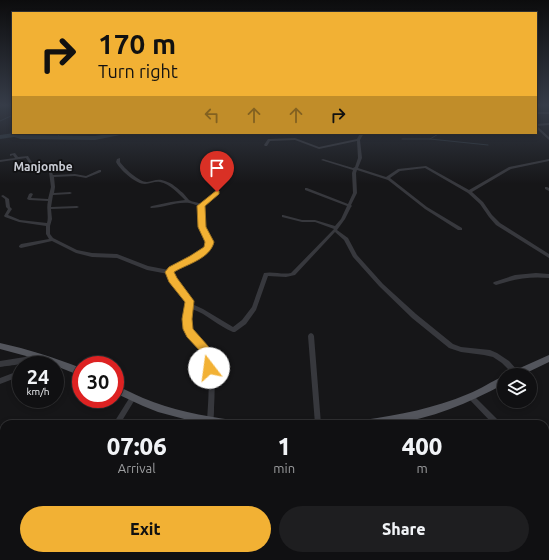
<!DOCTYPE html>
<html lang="en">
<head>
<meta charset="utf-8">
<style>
	body { margin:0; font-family:Ubuntu,sans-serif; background:#1e1e20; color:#f1f3f6; height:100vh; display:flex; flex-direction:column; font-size:15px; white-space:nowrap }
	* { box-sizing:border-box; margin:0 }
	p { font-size:13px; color:#9c9d9f }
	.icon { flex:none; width:22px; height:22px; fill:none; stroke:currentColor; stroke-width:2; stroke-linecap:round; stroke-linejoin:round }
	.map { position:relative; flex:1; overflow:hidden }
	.side { position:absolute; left:0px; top:420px; width:549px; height:140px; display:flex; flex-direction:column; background:#101012; border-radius:12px 12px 0 0; box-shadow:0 2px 6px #0003,0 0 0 1px #303032 }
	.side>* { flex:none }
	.banner { position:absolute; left:12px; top:12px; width:525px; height:122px; border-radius:0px; box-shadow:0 2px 6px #0003,0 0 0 1px #303032; background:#f2b134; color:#111; overflow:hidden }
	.fabs { position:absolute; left:497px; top:368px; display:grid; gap:8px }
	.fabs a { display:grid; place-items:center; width:40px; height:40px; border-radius:50%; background:#101012; box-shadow:0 2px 6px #0003,0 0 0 1px #303032; font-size:20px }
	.speed { position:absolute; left:12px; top:356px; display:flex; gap:8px; font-size:20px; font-weight:700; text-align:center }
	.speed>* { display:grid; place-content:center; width:52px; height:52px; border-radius:50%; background:#101012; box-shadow:0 2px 6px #0003,0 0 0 1px #303032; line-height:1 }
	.speed small { font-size:10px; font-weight:400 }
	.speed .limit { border:6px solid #d22; background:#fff; color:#111 }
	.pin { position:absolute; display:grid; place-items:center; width:34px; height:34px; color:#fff; margin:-41px -17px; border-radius:50% 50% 50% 0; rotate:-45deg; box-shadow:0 0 4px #0007 }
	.pin .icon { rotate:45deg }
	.me { position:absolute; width:44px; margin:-22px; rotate:345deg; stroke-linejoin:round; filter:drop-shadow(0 0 3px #0008) }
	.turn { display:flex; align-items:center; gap:14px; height:84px; padding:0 20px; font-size:18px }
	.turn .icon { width:52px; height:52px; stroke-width:2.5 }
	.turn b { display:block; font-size:28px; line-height:34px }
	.lanes { display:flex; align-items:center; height:38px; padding:0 20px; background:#0003; justify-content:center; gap:20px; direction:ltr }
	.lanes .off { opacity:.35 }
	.eta { display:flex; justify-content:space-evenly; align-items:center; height:68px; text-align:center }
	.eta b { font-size:24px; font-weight:800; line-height:28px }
	.action { display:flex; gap:8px; margin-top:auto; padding:8px 20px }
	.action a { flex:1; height:46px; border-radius:24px; background:#f2b134; color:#111; font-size:16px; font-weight:800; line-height:46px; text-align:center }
	.action a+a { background:#1e1e20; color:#f1f3f6 }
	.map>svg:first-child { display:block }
</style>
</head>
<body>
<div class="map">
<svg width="549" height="560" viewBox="0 0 549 560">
	<rect width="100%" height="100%" fill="#161618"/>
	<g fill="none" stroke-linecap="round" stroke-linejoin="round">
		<path stroke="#2c353c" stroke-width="1" d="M0,121L13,115
			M57,137L61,133
			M402,139H430L488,145
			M430,139L440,133"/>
		<path fill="#2c353c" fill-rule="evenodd" d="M14,133L21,135L95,136L116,133H130L95,140L21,139L14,137L0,139V135Z"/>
		<path fill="#37383d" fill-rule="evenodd" d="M536,112H549V114H536Z
			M549,123V125L537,126L549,137V140L536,128V124Z
			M360,133H364L360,140L362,158L358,168L386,177L398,169L426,166L469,190L509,167L549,159V161L511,169L472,192L483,202L492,215L500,223L549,254V258L496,225L489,217L480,204L468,193L425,168L400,171L390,178L427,207L462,228V230H458L425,209L388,180L357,170L356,173L357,193L351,205L352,206L351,207L345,219L337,230L348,238L357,255L383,284L416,314L453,344L461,347L490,350L497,353L509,361L519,372L520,375H514L502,363L493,357L484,355L461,352L449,348L412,318L379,286L353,257L344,240L335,232L295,275L286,277L268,276L256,310L246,324L235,332H233C218,326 207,314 192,309C190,321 188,328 198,337C201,341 205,345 208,349C216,367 215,389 214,408C214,413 214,419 212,423H208L207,421C208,401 212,370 202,351C200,345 194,342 190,337C181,326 187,314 186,302L171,281L168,274L147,270L117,258L92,257L76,253L52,241L21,248L19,247V246L21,244L49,239L46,234V226L19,222L5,217L4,216L8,209L6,207L5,199L1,196L3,195L9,199L10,207L12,209L8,215L20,220L47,223C49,216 46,209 48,201L29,200L27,199L29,194L31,193L33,194L31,198L48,199L51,187L49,172L44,168L31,166L26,158L0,162V160L15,158L13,155L10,156V154L15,153L18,157L28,156L33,164C41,165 51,166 53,175L75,174L86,176L99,170H101V172L86,178L75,176L54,177L55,187L54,193L70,192L72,193L70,194L53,195L51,207L77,206L79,207L77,208L51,209L52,219L50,226V234L53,238L77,250L92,253L117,254L148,266L169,270L170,268C182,262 203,255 208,242L200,227V208C188,196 165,208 151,208L150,207L152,206L171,202L185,200C179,194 170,184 160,182C155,181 150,184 145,184C136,184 120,170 116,162L117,159L120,158V162C124,168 139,182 147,182C153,181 158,178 165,181C172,183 177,188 183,193C185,195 187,198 189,200C192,202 197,202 201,204L215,192L218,181L219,180H221L222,181L218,193L203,207L204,208V227L212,242L210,249L195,260L174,270L172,272L175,279L191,299L192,304L203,309L233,327L242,320L252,307L264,273C273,271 282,275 291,273L334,229L315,222H302L282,217V215H283L302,220H315L335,226L341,219L347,206L305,190V188H307L348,204L353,193L352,173L353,170L321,160L323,159L353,168L355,167L358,158L357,141L319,149L295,140L270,141L267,146H265L264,145L268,139H269L295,138L319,147L357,139Z
			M545,187H547L549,188V191L545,189Z
			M536,273L549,274V278C530,276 514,279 496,285L494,284L493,283L494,282L515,275Z
			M311,333L313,334L314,336L321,424H315L308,336L309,334Z
			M34,352L36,353L37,355C29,365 12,365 0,367V361L25,357Z
			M57,360L59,361L60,363L59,365L55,366V365H44L45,363Z
			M21,370V376L0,384V378Z
			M471,394L473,395L500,422L501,424H493L469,399L468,397L469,395Z
			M132,396L134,397L135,399L134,401L120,424H113L130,397Z
			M545,463L549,465V474L545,472Z
			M36,556H45L44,560H35Z
			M283,556H291L292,560H284Z"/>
		<path fill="#53555c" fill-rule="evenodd" d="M0,343C28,349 55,358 81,368V376L41,360L0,349Z
			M549,355V362L522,375H510L511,372Z
			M504,376V384C469,403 431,419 391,424C381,425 370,424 360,424L361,421L364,420C399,415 435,408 468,394C481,389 492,381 504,376Z
			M115,385C125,389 133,394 143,398C172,410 202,416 233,420L236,421L237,424H207L188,420L158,412L143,406L115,393Z"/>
	</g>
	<linearGradient id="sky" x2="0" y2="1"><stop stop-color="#0c0c0d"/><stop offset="0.57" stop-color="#363c48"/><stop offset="1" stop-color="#363c48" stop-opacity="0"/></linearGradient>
	<rect width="549" height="184" fill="url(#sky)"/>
	<path fill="#f2b134" stroke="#9d7322" d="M217,190L219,191V194L205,206L206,227L214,242C210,259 187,264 174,272L177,278L194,301L192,319L193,329L208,346L215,368L213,372L209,373L205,372L200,351L187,337L183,329L182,319L185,302L169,282L165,272L169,267L190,256L204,247L205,242L198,227L197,206Z"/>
	<g text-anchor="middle" stroke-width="3.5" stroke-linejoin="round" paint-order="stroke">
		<g font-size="12" font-weight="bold" fill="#c9ccd4" stroke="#111113">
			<text x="43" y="171">Manjombe</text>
		</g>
	</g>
</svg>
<div class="fabs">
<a><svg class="icon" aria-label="layers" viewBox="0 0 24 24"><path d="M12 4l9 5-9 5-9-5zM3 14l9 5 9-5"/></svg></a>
</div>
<div class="speed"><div>24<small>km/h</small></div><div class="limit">30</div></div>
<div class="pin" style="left:217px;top:192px;background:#d93025"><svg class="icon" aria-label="arrive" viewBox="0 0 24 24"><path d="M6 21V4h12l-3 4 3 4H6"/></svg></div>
<svg class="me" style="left:209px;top:368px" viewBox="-20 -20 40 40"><circle r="19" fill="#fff"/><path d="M0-13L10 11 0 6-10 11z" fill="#f2b134"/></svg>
<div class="banner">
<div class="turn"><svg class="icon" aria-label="right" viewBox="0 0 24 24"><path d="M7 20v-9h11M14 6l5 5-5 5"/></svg><div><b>170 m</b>Turn right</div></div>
<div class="lanes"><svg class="icon off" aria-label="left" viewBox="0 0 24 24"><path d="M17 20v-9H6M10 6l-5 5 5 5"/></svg><svg class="icon off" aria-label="ahead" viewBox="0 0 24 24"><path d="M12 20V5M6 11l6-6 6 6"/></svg><svg class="icon off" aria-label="ahead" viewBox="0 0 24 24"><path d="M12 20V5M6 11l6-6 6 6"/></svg><svg class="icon" aria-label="right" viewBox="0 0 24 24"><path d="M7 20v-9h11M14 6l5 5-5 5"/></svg></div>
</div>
<section class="side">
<div class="eta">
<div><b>07:06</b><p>Arrival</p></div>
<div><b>1</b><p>min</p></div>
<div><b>400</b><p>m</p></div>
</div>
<div class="action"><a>Exit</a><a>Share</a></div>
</section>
</div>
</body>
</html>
